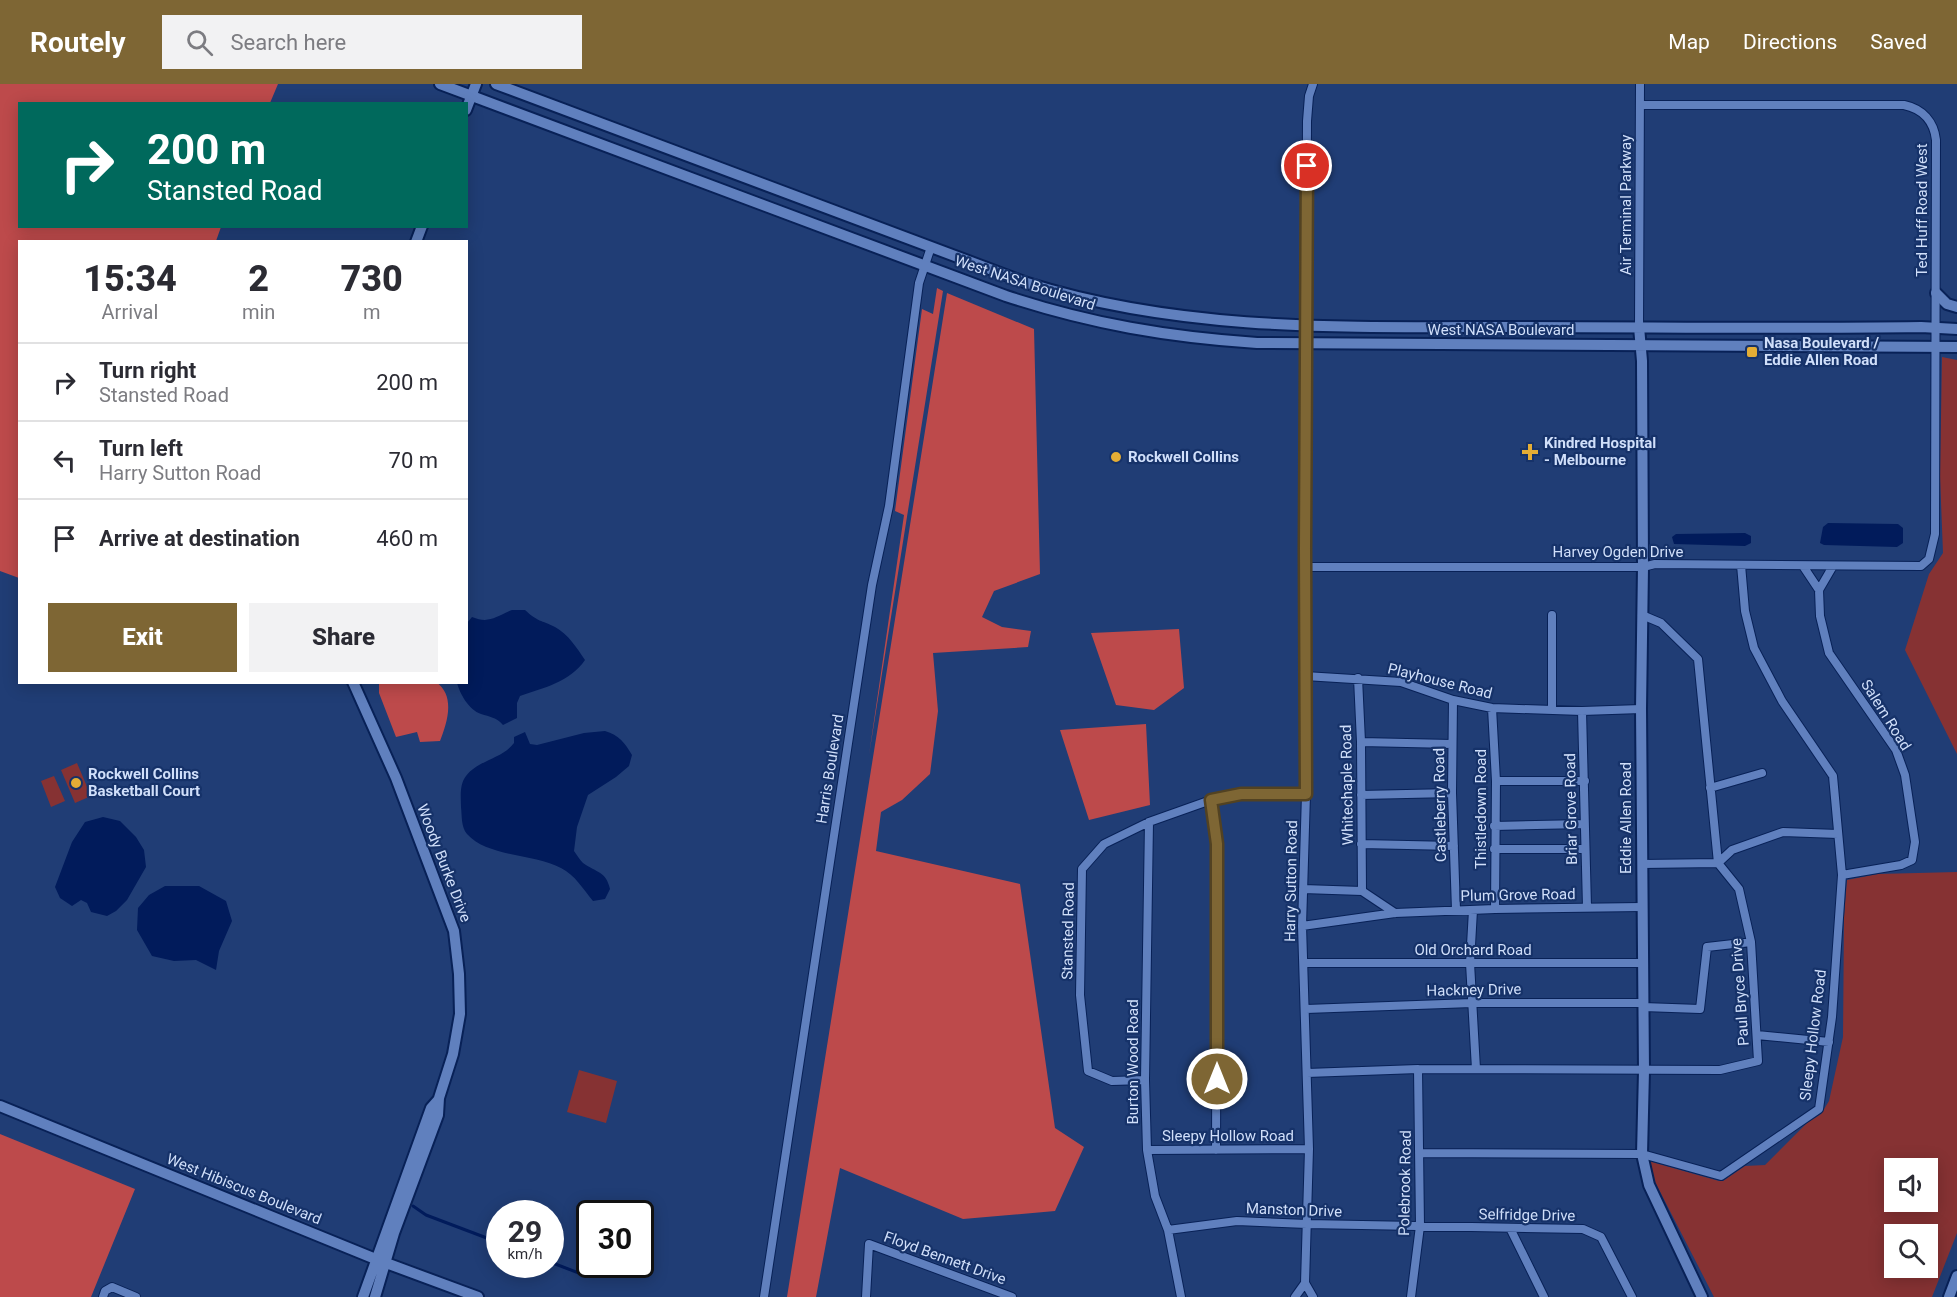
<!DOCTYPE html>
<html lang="en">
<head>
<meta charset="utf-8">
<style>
	body { margin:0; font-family:Roboto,sans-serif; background:#f2f2f3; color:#2b2b33; height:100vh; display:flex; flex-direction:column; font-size:22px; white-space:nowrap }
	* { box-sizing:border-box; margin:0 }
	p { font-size:20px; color:#7c7c81 }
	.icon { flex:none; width:33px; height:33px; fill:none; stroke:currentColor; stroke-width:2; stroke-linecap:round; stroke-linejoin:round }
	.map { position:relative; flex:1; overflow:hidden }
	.drawer { position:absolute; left:18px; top:156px; width:450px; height:444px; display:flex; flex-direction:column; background:#fff; border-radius:0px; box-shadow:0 3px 15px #0003 }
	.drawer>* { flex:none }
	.guide { position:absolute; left:18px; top:18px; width:450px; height:126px; border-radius:0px; box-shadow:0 3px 15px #0003; background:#00695c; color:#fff; overflow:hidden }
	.buttons { position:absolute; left:1884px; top:1074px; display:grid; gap:12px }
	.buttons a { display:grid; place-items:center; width:54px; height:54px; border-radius:0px; background:#fff; box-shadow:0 3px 15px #0003; font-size:30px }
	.speed { position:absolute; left:486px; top:1116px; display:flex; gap:12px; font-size:30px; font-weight:700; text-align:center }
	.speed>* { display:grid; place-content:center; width:78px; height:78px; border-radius:50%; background:#fff; box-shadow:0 3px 15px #0003; line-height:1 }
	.speed small { font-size:15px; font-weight:400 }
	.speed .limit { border:3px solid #111; border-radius:9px; background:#fff; color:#111 }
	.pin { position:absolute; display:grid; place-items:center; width:51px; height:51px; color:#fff; margin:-26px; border:3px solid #fff; border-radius:50%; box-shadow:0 2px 6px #0007 }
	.me { position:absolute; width:66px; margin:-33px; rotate:0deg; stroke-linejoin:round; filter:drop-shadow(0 0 4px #0008) }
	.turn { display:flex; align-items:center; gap:21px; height:126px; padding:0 30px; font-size:27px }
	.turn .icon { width:78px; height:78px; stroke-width:2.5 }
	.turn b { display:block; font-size:42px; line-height:51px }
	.eta { display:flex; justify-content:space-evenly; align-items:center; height:102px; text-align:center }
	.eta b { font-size:36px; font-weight:800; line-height:42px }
	.button { display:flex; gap:12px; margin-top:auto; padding:12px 30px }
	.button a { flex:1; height:69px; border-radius:0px; background:#7e6634; color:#fff; font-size:24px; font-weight:800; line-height:69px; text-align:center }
	.button a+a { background:#f2f2f3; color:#2b2b33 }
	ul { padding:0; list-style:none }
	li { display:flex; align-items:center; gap:18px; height:78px; padding:0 30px; border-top:2px solid #e1e1e2 }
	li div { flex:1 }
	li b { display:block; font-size:22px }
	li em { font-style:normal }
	header { display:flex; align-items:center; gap:36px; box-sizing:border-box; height:84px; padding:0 30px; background:#7e6634; color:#fff }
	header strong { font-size:28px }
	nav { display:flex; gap:33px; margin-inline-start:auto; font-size:21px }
	.search { width:420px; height:54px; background:#f2f2f3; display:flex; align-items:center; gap:15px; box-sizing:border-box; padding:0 21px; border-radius:0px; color:#7c7c81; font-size:22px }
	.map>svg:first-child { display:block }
</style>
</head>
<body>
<header>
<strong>Routely</strong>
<div class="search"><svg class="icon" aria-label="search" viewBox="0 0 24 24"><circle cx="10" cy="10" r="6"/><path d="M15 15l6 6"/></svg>Search here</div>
<nav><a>Map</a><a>Directions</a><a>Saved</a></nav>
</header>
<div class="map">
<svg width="1957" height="1213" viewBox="0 0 1957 1213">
	<rect width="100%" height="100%" fill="#203d75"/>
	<path fill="#863233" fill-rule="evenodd" d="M1942,273L1957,276V670L1905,566L1929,490L1943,469L1940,392Z
		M77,679L91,712L75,719L61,686Z
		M54,692L65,717L51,723L41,697Z
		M1957,788V1149L1932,1213H1714L1651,1090L1648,1077L1719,1097H1723L1745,1082L1765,1081L1807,1039L1821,1030L1829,1017L1843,953L1844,833L1847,796L1878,790ZM1894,1084H1928V1118H1894ZM1894,1150H1928V1184H1894Z
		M579,986L617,997L606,1039L567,1028Z"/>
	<path fill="#bd4a4b" d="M0,0H278L270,19L20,20V142L221,143L216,157L20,158L19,494L0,487Z
		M937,204L943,207L869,671L904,431L895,427L922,225L933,230Z
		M947,209L1034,245L1040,490L994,507L982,533L1002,543L1031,547L1028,563L933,569L938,627L930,690L902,716L881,728L876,767L1020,800L1055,1044L1084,1063L1055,1127L963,1135L840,1084L816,1213H787Z
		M1179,545L1184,604L1154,626L1116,621L1091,549Z
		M436,598C456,612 447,639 440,657L420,658L417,648L396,653L379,609V599Z
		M1146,640L1150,721L1089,736L1060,646Z
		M0,1050L135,1105L91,1213H0Z"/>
	<path fill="#011b5b" d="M1828,439L1898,440L1903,444V459L1897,463L1824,461L1820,459L1823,443Z
		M1745,449L1751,452V459L1745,462L1674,460L1672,453L1676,450Z
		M512,526H525C538,538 541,536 555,543C568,550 577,564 585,576C570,598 543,604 520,612L517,619V634L503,641C496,633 490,633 481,630C469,626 460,610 457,599L466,598L467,539L472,533C489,540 495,533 512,526Z
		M605,647C619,651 625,659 632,671L629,682L616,693L588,711L577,743L574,767C577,771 580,776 583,779C597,789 606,787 610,805L605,815L593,817C583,805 575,791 561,784C536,770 487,773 467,750C461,743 462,732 461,723C461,714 459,701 466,692C478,676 502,675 514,659V653L525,648L530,660L537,661L584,649Z
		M103,733L120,737L136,753L144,766L146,783L127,816L116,827L107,832L91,828L87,819L81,816L72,822L60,814L55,803L72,758L85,738Z
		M165,802H199L226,817L232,837L219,867L216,886L196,876L174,877L152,872L137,846L138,824L149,811Z"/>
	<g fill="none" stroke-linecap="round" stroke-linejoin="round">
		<path stroke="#011b5b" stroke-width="3" d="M413,1122L426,1131L500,1159
			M550,1178L584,1191"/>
		<g stroke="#082157" stroke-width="10">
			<path id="street" d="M1639,243L1640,0
				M1803,482L1819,506L1833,482
				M1305,483H1643L1655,480L1921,482L1929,475L1935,450L1936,56C1934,38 1923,25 1904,21H1640
				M1819,506L1820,532L1829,569L1896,666L1905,691L1915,758L1912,776L1901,781L1842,791
				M1552,531V626
				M1305,592L1401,598L1453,616L1492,624L1582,627L1641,625
				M1358,594L1361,658L1362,807
				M1453,616L1452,709L1456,826
				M1492,624L1496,697L1495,825
				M1582,627L1587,823
				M1361,658L1452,660
				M1496,697H1585
				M1710,704L1762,689
				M1361,711L1452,709
				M1211,716L1217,760L1216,1066
				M1149,738L1145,996L1147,1066L1155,1112L1168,1146L1181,1213
				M1494,742L1584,740
				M1361,760L1454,762
				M1494,765H1584
				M1642,780L1718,779L1732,766L1783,748L1838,750
				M1303,805L1362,807L1395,829
				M1473,826L1470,879L1476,985
				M1302,842L1395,829L1495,825L1642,823
				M1304,879H1642
				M1643,923L1700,925L1707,863L1751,858
				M1306,925L1472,919H1643
				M1757,951L1829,958
				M1307,989L1418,985L1720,986L1758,977L1751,858L1739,805L1718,779L1698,575L1661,539L1642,531
				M1145,996L1112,997L1088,987L1080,911L1082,785L1104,760L1149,738L1211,716L1241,710H1306
				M1147,1066L1309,1065
				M1419,1069L1642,1070L1721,1092L1819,1025L1832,933L1842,791L1833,692L1782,617L1754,564L1745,527L1741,481
				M1510,1144L1544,1213
				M1168,1146L1237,1137L1307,1140L1583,1145L1601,1153L1632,1213
				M1305,1199L1313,1213
				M103,1213L105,1207L112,1203L136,1213
				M764,1213L872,501L889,422L919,199L931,163
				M866,1213L869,1160L1012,1213
				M1295,1213L1305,1199L1309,1065L1302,842L1306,710L1305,465L1307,37L1309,12L1313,0
				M1411,1213L1420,1142L1418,985"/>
		</g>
		<g stroke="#082157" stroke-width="14">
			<path id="secondary" d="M440,0L1006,212C1091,240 1168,253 1257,259L1957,263
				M496,0L1027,199C1186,249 1353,243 1517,243C1652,243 1786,245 1921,243L1957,245
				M466,26L476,0
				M416,158L422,142
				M1936,209L1947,220L1957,223
				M1639,243L1642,277L1643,483L1641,625L1644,987L1642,1070L1649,1101L1702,1213
				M353,598L396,694L454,847L459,890L460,930L453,970L439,1014L438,1031L394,1149L375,1213
				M0,1022L378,1176L478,1213
				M363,1213C386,1150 408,1087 431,1024L439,1015
				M1949,1213L1957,1192"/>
		</g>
		<use href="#street" stroke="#6080be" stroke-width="8"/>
		<use href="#secondary" stroke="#6080be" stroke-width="10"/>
	</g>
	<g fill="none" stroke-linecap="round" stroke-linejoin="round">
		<g stroke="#524222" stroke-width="15">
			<path id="route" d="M1217,995V760L1211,716L1241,710H1306L1305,465L1307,82"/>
		</g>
		<use href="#route" stroke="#7e6634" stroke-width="10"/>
	</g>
	<g fill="#e4ad35" stroke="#163269" stroke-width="2">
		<rect x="1746" y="262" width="12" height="12" rx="3"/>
		<path d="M1527 359h6v6h6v6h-6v6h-6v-6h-6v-6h6z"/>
		<circle cx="1116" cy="373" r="6"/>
		<circle cx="76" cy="699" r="6"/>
	</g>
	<g text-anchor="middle" stroke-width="4.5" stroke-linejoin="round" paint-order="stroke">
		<g font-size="15" fill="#d0dffa" stroke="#163269">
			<text transform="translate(1626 121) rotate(-90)" y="5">Air Terminal Parkway</text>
			<text transform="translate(1922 126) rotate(-90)" y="5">Ted Huff Road West</text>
			<text transform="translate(1025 199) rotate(18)" y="5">West NASA Boulevard</text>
			<text x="1501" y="251">West NASA Boulevard</text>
			<text x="1618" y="473">Harvey Ogden Drive</text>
			<text transform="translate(1440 597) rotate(14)" y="5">Playhouse Road</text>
			<text transform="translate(1886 631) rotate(58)" y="5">Salem Road</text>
			<text transform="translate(830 685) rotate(-81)" y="5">Harris Boulevard</text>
			<text transform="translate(1347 701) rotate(-91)" y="5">Whitechaple Road</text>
			<text transform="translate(1440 721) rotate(-91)" y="5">Castleberry Road</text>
			<text transform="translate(1481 725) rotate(-90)" y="5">Thistledown Road</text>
			<text transform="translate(1571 725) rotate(-91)" y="5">Briar Grove Road</text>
			<text transform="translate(1626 734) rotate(-90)" y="5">Eddie Allen Road</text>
			<text transform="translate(444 779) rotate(69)" y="5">Woody Burke Drive</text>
			<text transform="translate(1291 797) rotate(-89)" y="5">Harry Sutton Road</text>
			<text transform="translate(1518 811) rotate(-1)" y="5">Plum Grove Road</text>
			<text transform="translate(1068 847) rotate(-89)" y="5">Stansted Road</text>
			<text x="1473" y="871">Old Orchard Road</text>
			<text transform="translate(1474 906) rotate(-1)" y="5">Hackney Drive</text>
			<text transform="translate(1740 908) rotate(-94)" y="5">Paul Bryce Drive</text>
			<text transform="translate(1813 951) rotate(-83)" y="5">Sleepy Hollow Road</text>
			<text transform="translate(1133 978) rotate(-90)" y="5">Burton Wood Road</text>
			<text x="1228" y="1057">Sleepy Hollow Road</text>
			<text transform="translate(1405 1099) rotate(-89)" y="5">Polebrook Road</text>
			<text transform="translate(244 1105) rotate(22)" y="5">West Hibiscus Boulevard</text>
			<text transform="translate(1294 1126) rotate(2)" y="5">Manston Drive</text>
			<text transform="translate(1527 1131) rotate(1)" y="5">Selfridge Drive</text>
			<text transform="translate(945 1174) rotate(20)" y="5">Floyd Bennett Drive</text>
		</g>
		<g font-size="15" font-weight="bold" fill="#d0dffa" stroke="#163269" text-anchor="start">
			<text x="1764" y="264">Nasa Boulevard /<tspan x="1764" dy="17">Eddie Allen Road</tspan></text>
			<text x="1544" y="364">Kindred Hospital<tspan x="1544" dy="17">- Melbourne</tspan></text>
			<text x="1128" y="378">Rockwell Collins</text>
			<text x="88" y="695">Rockwell Collins<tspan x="88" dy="17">Basketball Court</tspan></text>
		</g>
	</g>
</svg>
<div class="buttons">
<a><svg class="icon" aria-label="sound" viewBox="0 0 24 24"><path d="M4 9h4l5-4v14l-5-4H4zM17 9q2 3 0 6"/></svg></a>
<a><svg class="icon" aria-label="search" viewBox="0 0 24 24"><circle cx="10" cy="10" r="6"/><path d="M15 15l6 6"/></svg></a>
</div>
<div class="speed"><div>29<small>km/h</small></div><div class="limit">30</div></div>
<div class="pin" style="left:1307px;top:82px;background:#d93025"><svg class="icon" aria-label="arrive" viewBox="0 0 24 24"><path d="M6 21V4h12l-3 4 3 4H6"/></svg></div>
<svg class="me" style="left:1217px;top:995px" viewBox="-20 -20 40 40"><circle r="17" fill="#7e6634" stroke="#fff" stroke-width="3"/><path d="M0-11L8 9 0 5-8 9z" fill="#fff"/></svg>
<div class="guide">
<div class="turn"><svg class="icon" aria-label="right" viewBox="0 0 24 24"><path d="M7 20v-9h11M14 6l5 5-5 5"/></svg><div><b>200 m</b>Stansted Road</div></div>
</div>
<section class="drawer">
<div class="eta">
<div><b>15:34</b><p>Arrival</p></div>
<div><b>2</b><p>min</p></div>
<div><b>730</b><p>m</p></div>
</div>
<ul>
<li><svg class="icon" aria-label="right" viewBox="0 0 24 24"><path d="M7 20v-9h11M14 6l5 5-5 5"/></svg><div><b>Turn right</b><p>Stansted Road</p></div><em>200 m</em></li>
<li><svg class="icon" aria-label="left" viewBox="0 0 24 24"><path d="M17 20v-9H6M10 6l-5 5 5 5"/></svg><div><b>Turn left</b><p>Harry Sutton Road</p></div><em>70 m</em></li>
<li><svg class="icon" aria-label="arrive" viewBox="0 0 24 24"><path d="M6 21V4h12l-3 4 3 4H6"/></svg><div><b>Arrive at destination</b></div><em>460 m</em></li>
</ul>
<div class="button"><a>Exit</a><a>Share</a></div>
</section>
</div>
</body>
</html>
